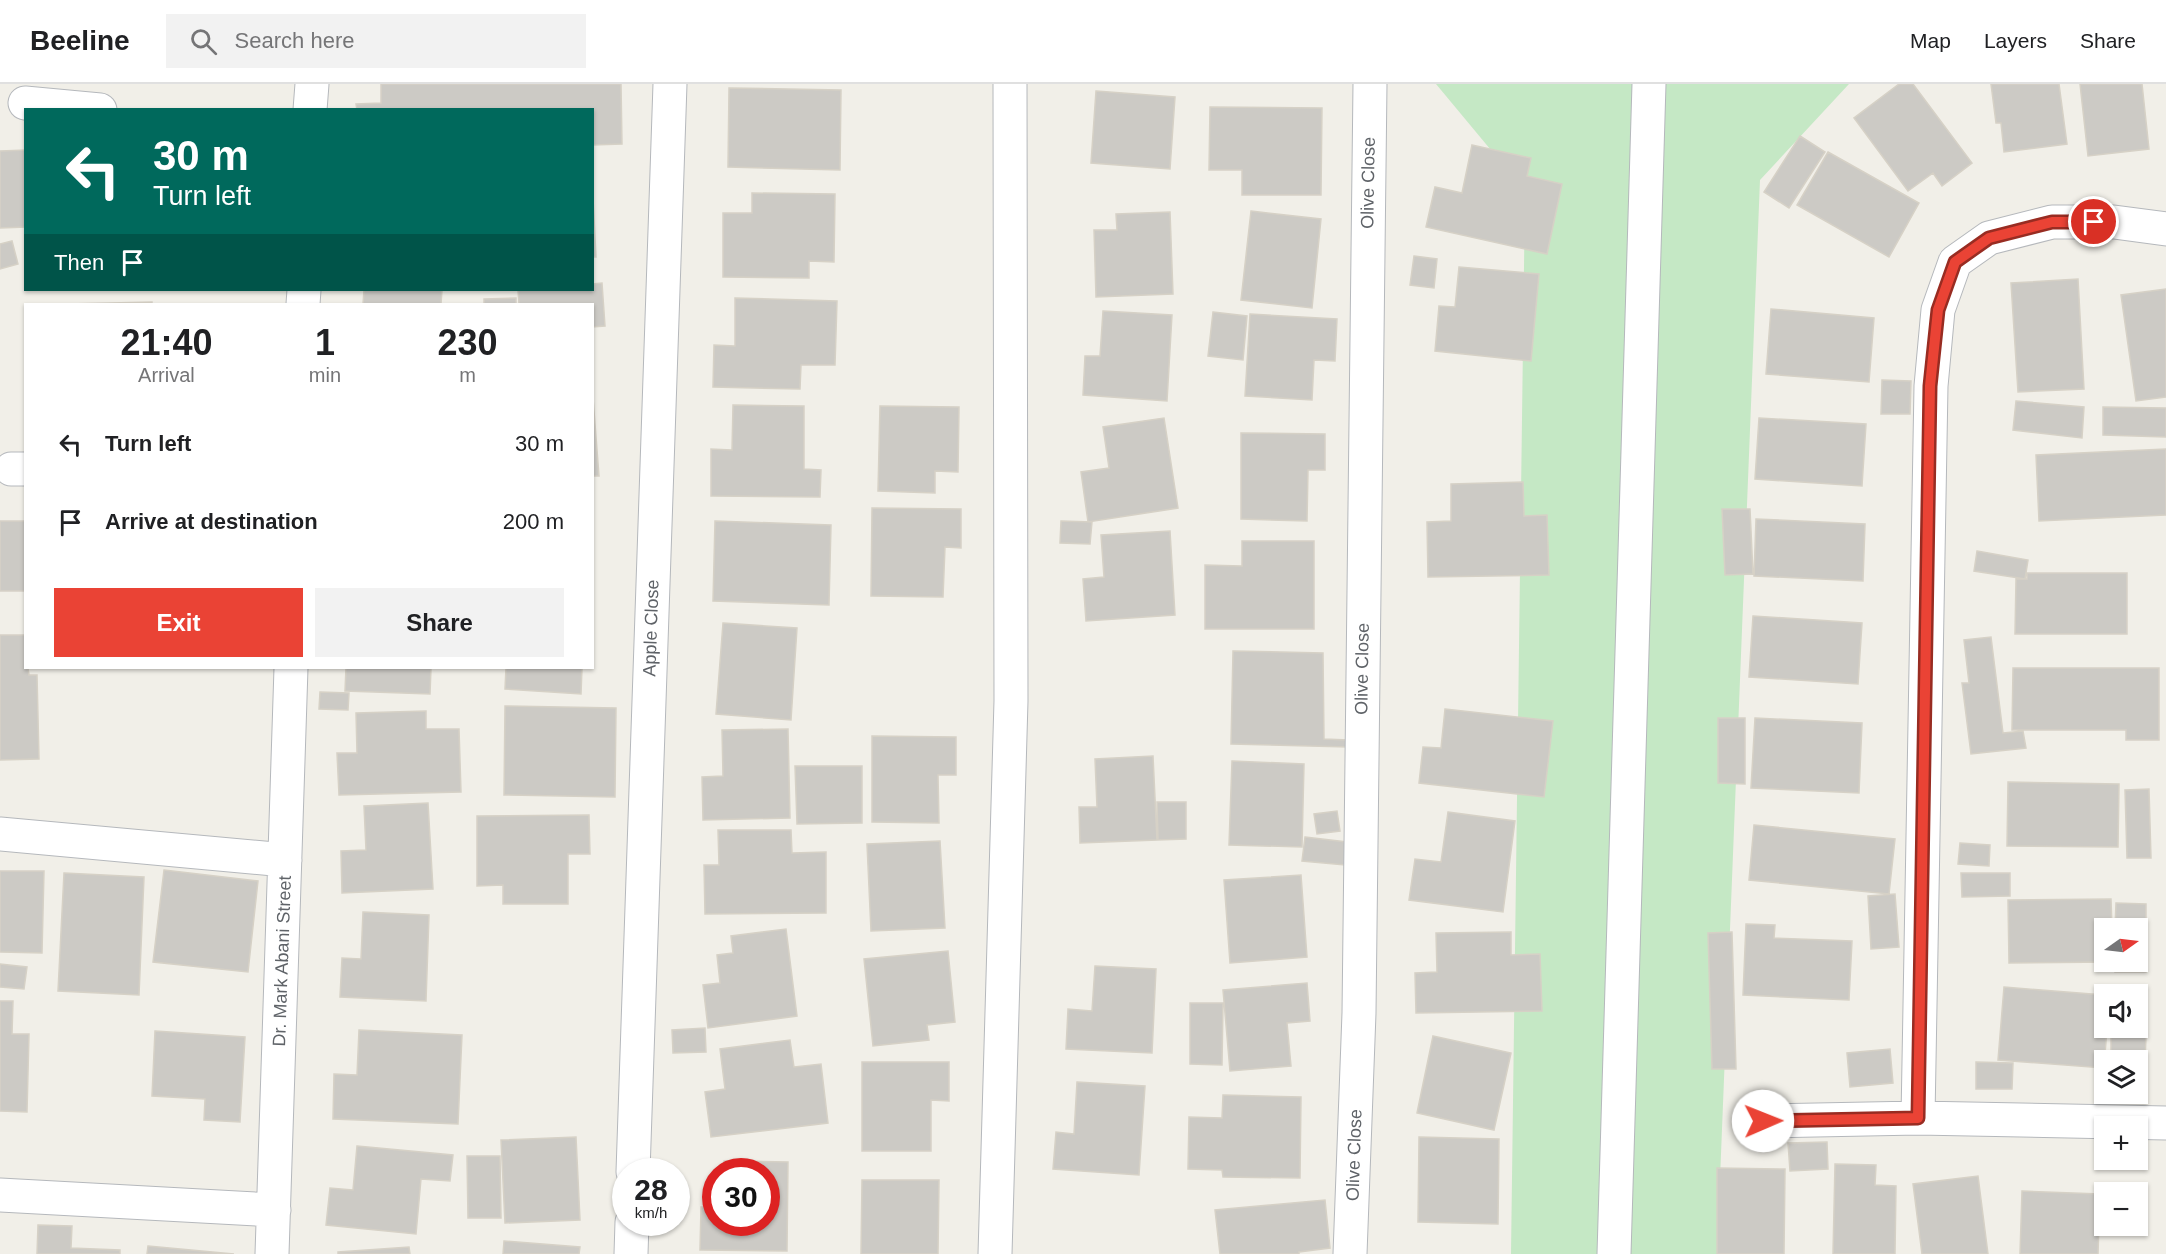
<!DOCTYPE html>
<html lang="en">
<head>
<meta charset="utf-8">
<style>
	body { margin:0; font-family:Arial,sans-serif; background:#f2f2f2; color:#202124; height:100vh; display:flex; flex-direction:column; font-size:22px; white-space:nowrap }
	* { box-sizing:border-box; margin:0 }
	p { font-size:20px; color:#757577 }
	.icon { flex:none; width:33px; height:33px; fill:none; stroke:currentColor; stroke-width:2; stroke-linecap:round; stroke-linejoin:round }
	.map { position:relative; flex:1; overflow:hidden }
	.side { position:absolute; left:24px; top:219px; width:570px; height:366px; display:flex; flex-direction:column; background:#fff; border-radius:0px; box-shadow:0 2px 4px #0004 }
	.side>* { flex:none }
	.hud { position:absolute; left:24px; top:24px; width:570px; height:183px; border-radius:0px; box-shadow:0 2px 4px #0004; background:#00695c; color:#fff; overflow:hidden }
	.needle { width:39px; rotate:76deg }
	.tools { position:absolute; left:2094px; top:834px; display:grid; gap:12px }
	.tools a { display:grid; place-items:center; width:54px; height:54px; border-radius:0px; background:#fff; box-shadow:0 2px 4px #0004; font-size:30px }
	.speed { position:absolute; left:612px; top:1074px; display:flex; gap:12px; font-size:30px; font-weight:700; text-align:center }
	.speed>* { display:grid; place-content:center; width:78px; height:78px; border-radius:50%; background:#fff; box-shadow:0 2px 4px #0004; line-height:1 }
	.speed small { font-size:15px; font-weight:400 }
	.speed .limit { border:9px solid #d22; background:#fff; color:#111 }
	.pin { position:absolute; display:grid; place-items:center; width:51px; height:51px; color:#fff; margin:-26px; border:3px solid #fff; border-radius:50%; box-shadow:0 2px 6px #0007 }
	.me { position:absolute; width:66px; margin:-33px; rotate:89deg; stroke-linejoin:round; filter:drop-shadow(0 0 4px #0008) }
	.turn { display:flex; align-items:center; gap:21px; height:126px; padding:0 30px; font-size:27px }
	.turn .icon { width:78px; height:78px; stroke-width:2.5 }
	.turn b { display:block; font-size:42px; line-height:51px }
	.then { display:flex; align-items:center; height:57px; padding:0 30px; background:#0003; gap:12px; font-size:22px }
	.eta { display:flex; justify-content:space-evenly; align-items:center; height:102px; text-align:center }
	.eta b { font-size:36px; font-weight:600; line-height:42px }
	.button { display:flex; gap:12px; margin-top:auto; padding:12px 30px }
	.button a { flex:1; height:69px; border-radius:0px; background:#ea4335; color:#fff; font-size:24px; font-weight:600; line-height:69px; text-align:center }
	.button a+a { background:#f2f2f2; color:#202124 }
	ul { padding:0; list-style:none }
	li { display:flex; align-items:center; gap:18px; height:78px; padding:0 30px }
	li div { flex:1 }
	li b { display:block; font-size:22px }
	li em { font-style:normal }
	header { display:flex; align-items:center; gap:36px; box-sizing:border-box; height:84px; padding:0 30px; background:#fff; border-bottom:2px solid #e0e0e0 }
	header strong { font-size:28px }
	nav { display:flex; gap:33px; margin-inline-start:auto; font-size:21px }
	.search { width:420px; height:54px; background:#f2f2f2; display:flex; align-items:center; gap:15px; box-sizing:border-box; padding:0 21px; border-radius:0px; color:#757577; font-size:22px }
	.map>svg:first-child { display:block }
</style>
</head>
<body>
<header>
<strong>Beeline</strong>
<div class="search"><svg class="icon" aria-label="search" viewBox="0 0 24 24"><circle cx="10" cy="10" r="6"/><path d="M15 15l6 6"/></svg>Search here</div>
<nav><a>Map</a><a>Layers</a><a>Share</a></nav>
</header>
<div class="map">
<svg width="2166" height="1170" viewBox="0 0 2166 1170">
	<rect width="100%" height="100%" fill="#f1efe8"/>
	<path fill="#c5e8c5" d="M1436,0H1849L1760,96L1717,1170H1511L1525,107Z"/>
	<path fill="#cccac5" stroke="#d6d1c6" stroke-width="1.5" d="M381,0H621L622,60L592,61V26H357L356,20L381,19Z
		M1899,0H1913L1972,79L1942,102L1933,89L1908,107L1854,34Z
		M1991,0H2059L2067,60L2004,68L2001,39H1996Z
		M2080,0H2142L2149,65L2088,72Z
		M729,4L841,6L840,86L728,83Z
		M1096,7L1175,13L1170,85L1091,79Z
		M1210,23L1322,24L1321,111H1242V86H1209Z
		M1800,52L1825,68L1789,124L1764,108Z
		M1472,61L1531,74L1527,92L1562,100L1547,170L1426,143L1435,103L1462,109Z
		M26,66V143L0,144V67Z
		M1828,68L1919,119L1889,173L1797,121Z
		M592,95L596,173H592Z
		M752,109L835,110L834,178L809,177V194L723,193V129H752Z
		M1251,127L1321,135L1312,224L1241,216Z
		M1170,128L1173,210L1096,213L1094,146H1117L1116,130Z
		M12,157L18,180L0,185V160Z
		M1414,172L1437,175L1434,204L1410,201Z
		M1459,183L1539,190L1531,277L1435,267L1439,222L1455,223Z
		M2078,195L2084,305L2018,308L2011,199Z
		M602,199L605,242L592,243V220H519L518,206H592V200Z
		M2166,205V313L2136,317L2121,211Z
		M364,206H442L441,220H363Z
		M516,214V220H484V215Z
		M735,214L837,217L835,281H801L800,305L713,303L714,261L735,262Z
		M152,218V220H67Z
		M1771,225L1874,234L1869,298L1766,290Z
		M1103,227L1172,231L1167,317L1083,311L1085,272H1100Z
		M1213,228L1247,232L1243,276L1208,272Z
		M1250,230L1337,235L1335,277L1314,276L1312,316L1245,312Z
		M1882,296L1911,297L1910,330H1881Z
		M592,301L599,392H592Z
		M2016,317L2084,323L2082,354L2013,346Z
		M733,321L804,322V385L821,386L820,413L711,412V365L732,366Z
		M880,322L959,323L958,388L935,387V409L878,407Z
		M2103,323L2166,324V353L2103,351Z
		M1164,334L1178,424L1088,438L1081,388L1109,384L1103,343Z
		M1759,334L1866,340L1862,402L1755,395Z
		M1241,349L1325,350V386H1308L1307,437L1241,435Z
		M2166,365V431L2039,437L2036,371Z
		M1523,398L1524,432L1547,431L1549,491L1428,493L1427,438L1451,437V400Z
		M872,424L961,425V464L945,463L943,513L871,512Z
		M1722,425H1750L1753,490L1725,491Z
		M1756,435L1865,440L1863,497L1754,492Z
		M0,437H26V507H0Z
		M715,437L831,441L829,521L713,517Z
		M1061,437L1092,438L1090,460L1060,459Z
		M1170,447L1175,531L1086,537L1083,495L1104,493L1101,451Z
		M1242,457H1314V545H1205V481L1242,482Z
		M1977,467L2028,476L2025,495L1974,487Z
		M2027,489H2127V550H2015L2016,495H2027Z
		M1753,532L1862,539L1858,600L1749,593Z
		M723,539L797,544L791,636L716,630Z
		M0,551H26V584H28L29,591H37L39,675L0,676Z
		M1991,553L2003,649L2023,647L2026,664L1971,670L1962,599H1969L1964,556Z
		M1233,567L1323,569L1324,655L1348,656V663L1231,660Z
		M346,584H431L430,610L345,607Z
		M506,584H582L581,610L505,605Z
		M2013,584H2159V656H2126V646H2012Z
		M320,608L349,609L348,626L319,625Z
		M505,622L616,624L615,713L504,711Z
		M1445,625L1553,637L1544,713L1419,699L1423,663L1441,664Z
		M426,627V645H459L461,708L339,711L337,669H357L356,629Z
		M1718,634H1745V700L1718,699Z
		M1755,634L1862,639L1859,709L1751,704Z
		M788,645L790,734L703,736L702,693L723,692L722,646Z
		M872,652L956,653V691H938L939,739L872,738Z
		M1153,672L1157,756L1080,759L1079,723H1097L1095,675Z
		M1232,677L1304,680L1302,763L1229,761Z
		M795,682H862V739L797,740Z
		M2008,698L2119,700L2118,763L2007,762Z
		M2149,705L2151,774H2127L2125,706Z
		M1157,718H1186V755L1158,756Z
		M428,719L433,805L342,809L341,767L366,766L364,722Z
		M1337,727L1340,747L1317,750L1314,730Z
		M1448,728L1515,737L1503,828L1409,816L1415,775L1441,778Z
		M589,731L590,770H568V820H503V801L477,802V732Z
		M1754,741L1895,755L1889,810L1749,796Z
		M718,746H791L792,769L826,768V829L705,830L704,781H719Z
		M1305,753L1347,758L1345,781L1302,777Z
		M940,757L945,844L871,847L867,760Z
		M1960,759L1990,761L1989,782L1958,780Z
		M164,786L258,797L248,888L153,878Z
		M0,787H44L42,869L0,868Z
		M64,789L144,793L139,911L58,907Z
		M1961,789H2010V812L1962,813Z
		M1301,791L1307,873L1230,879L1224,796Z
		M1895,810L1899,863L1871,865L1868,812Z
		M2111,815L2112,844H2104V878H2112L2009,879L2008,816Z
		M2116,819L2146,820V888H2115V878H2138V844H2115Z
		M363,828L429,831L426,917L340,913L342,874L361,875Z
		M1746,840L1775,841L1774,854L1852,857L1849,916L1743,911Z
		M786,845L797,932L708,944L703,901L720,899L717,871L733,869L731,852Z
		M1511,848V871L1540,870L1542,927L1416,929L1415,889L1437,888L1436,849Z
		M1732,848L1736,985H1712L1708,849Z
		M948,867L955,938L927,941L929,956L873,962L864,875Z
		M0,880L27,883L24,905L0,903Z
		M1095,882L1156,885L1152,969L1066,965L1068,925L1092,927Z
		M1307,899L1310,937L1287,939L1291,982L1230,987L1223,906Z
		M2004,903L2104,911V944H2107L2104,984L1998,976Z
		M0,917H13L12,950H29L27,1028L0,1027Z
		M1190,919H1223L1222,981L1190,980Z
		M2138,922L2147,923L2145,980H2138V976H2111V944H2138Z
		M705,944L706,968L673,969L672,946Z
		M359,946L462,951L458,1040L333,1035L334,990L357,991Z
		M155,947L245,953L240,1038L204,1036L205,1015L152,1012Z
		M1433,952L1511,969L1494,1046L1417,1029Z
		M790,956L794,983L821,980L828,1039L711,1053L705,1008L725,1005L720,965Z
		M1890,965L1893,999L1850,1003L1847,969Z
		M862,978H949V1017L931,1016V1067H862Z
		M1976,978L2013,979L2012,1005H1976Z
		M1077,998L1145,1002L1139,1091L1053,1085L1056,1048L1074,1050Z
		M1223,1011L1301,1013L1300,1094L1223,1093L1222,1086L1188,1085L1189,1033L1222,1034Z
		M576,1053L580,1136L505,1139L501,1056Z
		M1419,1053L1499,1055L1498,1140L1418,1138Z
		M1827,1058L1828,1085L1790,1087L1788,1059Z
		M357,1062L453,1071L450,1097L421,1095L416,1150L326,1141L330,1104L353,1106Z
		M467,1072H500L501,1134H468Z
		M724,1077L788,1078L787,1167L700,1166L701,1123H716V1138H766V1088H723Z
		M1835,1080L1876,1081L1875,1101L1896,1102L1895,1170H1833Z
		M1717,1084L1785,1085L1784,1170H1717Z
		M1978,1092L1988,1170H1922L1913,1100Z
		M862,1096H939L938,1170H861Z
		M2022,1107L2100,1110L2098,1170H2020Z
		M1325,1116L1330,1164L1299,1168V1170H1220L1215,1126Z
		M38,1141L72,1142L71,1164L120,1166V1170H37Z
		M504,1157L580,1163L579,1170H503Z
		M148,1162L234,1170H147Z
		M409,1163L410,1170H338V1168Z"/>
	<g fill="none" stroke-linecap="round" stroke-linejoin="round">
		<g stroke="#b5b8bc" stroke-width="35">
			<path id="minor" d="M25,19L100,26
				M310,26L312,0
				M303,220L304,206
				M11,385H26
				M0,750L285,776
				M1918,1034L1931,302L1938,226L1955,178L1989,154L2052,138H2114L2166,145
				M1763,1037L1918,1034L2166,1039
				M633,1088L670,0
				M0,1111L274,1126
				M272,1170L291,584
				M631,1170L632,1138
				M995,1170L1011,617L1010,0
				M1350,1170L1359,929L1370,0
				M1614,1170L1649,0"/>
		</g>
		<use href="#minor" stroke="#fff" stroke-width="33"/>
	</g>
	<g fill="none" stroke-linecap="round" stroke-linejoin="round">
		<g stroke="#982c22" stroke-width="15">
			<path id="route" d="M1763,1037L1918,1034L1930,302L1938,226L1955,178L1989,154L2052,138H2094"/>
		</g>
		<use href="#route" stroke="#ea4335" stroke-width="10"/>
	</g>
	<g text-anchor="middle" stroke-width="6" stroke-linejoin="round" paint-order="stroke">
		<g font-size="18" fill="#5f6368" stroke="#fff">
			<text transform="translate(1368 99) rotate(-89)" y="6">Olive Close</text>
			<text transform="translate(651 544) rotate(-88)" y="6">Apple Close</text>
			<text transform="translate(1362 585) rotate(-89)" y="6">Olive Close</text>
			<text transform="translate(282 877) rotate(-88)" y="6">Dr. Mark Abani Street</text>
			<text transform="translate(1354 1071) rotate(-88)" y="6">Olive Close</text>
		</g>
	</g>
</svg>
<div class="tools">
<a><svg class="needle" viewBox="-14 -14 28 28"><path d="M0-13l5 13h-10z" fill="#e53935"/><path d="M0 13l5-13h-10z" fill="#757577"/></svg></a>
<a><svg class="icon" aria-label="sound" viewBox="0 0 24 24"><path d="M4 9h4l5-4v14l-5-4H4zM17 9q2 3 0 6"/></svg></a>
<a><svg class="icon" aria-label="layers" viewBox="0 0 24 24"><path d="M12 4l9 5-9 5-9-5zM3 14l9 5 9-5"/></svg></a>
<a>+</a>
<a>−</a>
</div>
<div class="speed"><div>28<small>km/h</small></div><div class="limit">30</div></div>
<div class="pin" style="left:2094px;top:138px;background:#d93025"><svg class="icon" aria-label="arrive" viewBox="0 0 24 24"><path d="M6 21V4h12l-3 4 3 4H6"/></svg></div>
<svg class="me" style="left:1763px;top:1037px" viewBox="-20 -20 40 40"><circle r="19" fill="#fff"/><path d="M0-13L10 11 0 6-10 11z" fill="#ea4335"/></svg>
<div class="hud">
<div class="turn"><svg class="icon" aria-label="left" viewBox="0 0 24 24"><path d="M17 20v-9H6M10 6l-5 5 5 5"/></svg><div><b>30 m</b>Turn left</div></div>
<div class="then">Then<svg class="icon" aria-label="arrive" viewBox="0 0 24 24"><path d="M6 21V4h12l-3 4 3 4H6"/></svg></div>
</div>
<section class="side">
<div class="eta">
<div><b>21:40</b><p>Arrival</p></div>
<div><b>1</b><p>min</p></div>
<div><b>230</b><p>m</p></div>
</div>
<ul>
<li><svg class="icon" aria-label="left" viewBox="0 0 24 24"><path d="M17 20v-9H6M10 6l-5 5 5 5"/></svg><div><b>Turn left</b></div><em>30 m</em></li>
<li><svg class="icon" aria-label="arrive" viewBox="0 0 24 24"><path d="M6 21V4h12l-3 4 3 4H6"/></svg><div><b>Arrive at destination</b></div><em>200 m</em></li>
</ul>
<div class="button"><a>Exit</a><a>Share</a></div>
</section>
</div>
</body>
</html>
